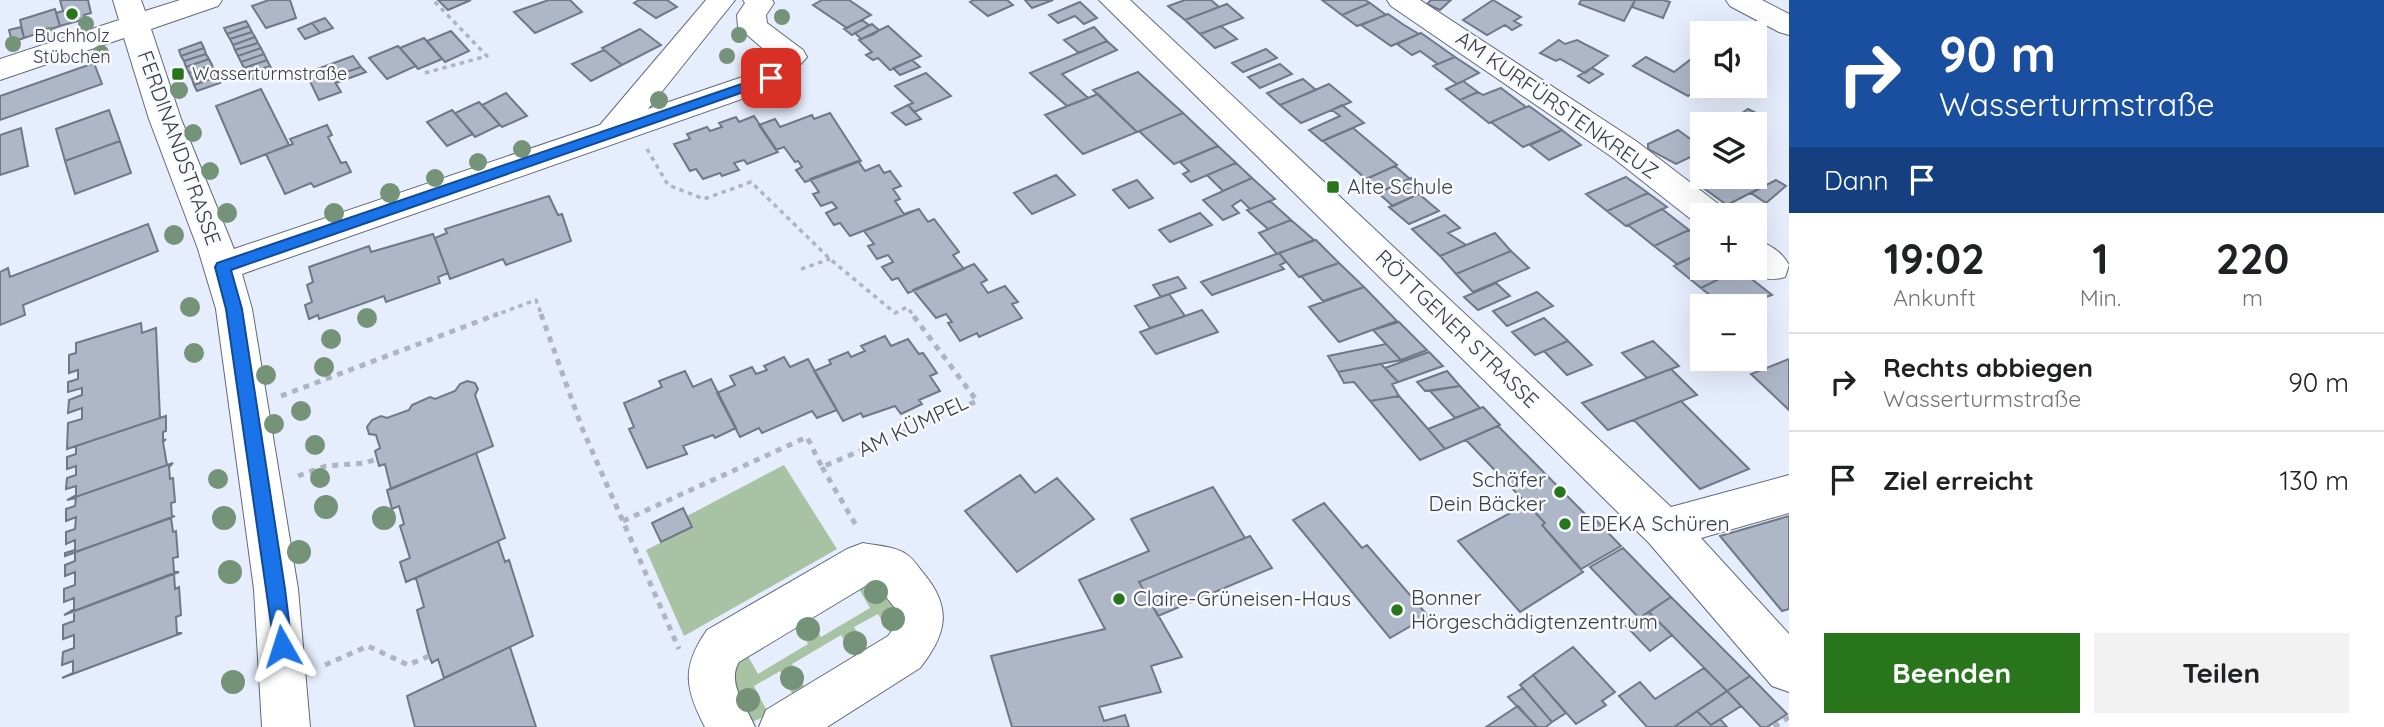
<!DOCTYPE html>
<html lang="de">
<head>
<meta charset="utf-8">
<style>
	body { margin:0; font-family:Quicksand,sans-serif; background:#f2f2f2; color:#202124; height:100vh; display:flex; flex-direction:column; font-size:26px; white-space:nowrap }
	* { box-sizing:border-box; margin:0 }
	p { font-size:23px; color:#757577 }
	.icon { flex:none; width:38px; height:38px; fill:none; stroke:currentColor; stroke-width:2; stroke-linecap:round; stroke-linejoin:round }
	.map { position:relative; flex:1; overflow:hidden }
	.details { display:flex; flex-direction:column; background:#fff; width:595px }
	.details>* { flex:none }
	.hud { background:#1a4fa0; color:#fff; overflow:hidden }
	.buttons { position:absolute; left:1690px; top:21px; display:grid; gap:14px }
	.buttons a { display:grid; place-items:center; width:77px; height:77px; border-radius:0px; background:#fff; box-shadow:0 7px 28px #0002; font-size:35px }
	.pin { position:absolute; display:grid; place-items:center; width:60px; height:60px; color:#fff; margin:-30px; border-radius:14px; box-shadow:0 4px 10px #0006 }
	.me { position:absolute; width:77px; margin:-38px; rotate:354deg; stroke-linejoin:round; filter:drop-shadow(0 0 5px #0008) }
	.turn { display:flex; align-items:center; gap:24px; height:147px; padding:0 35px; font-size:32px }
	.turn .icon { width:91px; height:91px; stroke-width:2.5 }
	.turn b { display:block; font-size:49px; line-height:60px }
	.then { display:flex; align-items:center; height:66px; padding:0 35px; background:#0003; gap:14px; font-size:26px }
	.eta { display:flex; justify-content:space-evenly; align-items:center; height:119px; text-align:center }
	.eta b { font-size:42px; font-weight:800; line-height:49px }
	.action { display:flex; gap:14px; margin-top:auto; padding:14px 35px }
	.action a { flex:1; height:80px; border-radius:0px; background:#29751b; color:#fff; font-size:28px; font-weight:800; line-height:80px; text-align:center }
	.action a+a { background:#f2f2f2; color:#202124 }
	ul { padding:0; list-style:none }
	li { display:flex; align-items:center; gap:21px; height:98px; padding:0 35px; border-top:2px solid #e0e0e0 }
	li div { flex:1 }
	li b { display:block; font-size:26px }
	li em { font-style:normal }
	main { display:flex; flex:1; min-height:0 }
	.map>svg:first-child { display:block }
</style>
</head>
<body>
<main>
<div class="map">
<svg width="1789" height="727" viewBox="0 0 1789 727">
	<rect width="100%" height="100%" fill="#e6edfc"/>
	<path fill="#a8c2a4" d="M784,465L837,549L684,636L646,550L692,527L687,516Z
		M877,578L908,614L894,639L878,614L854,627L870,653L857,661L841,635L792,664L807,692L795,699L780,671L754,686L769,715L754,721L746,719L727,666L744,649L758,674L808,644L795,620L807,612L821,637L870,608L856,584Z"/>
	<path fill="#aeb7c8" stroke="#6f7887" stroke-width="2" d="M60,0H88L91,13L84,15L85,19L60,26L56,13L63,11Z
		M269,0H290L296,18L266,28L252,6Z
		M438,0H471L448,10Z
		M549,0H570L582,12L535,33L514,12Z
		M639,0H667L677,7L656,18L634,3Z
		M822,0H849L871,15L847,28L813,5Z
		M974,0H1007L1013,5L988,16L970,2Z
		M1025,0H1053L1032,8Z
		M1185,0H1211L1219,7L1185,20L1168,6Z
		M1322,0H1365L1370,3L1342,15Z
		M1431,0H1451L1440,10L1427,4Z
		M1493,0L1521,17L1514,21L1521,25L1512,30L1505,25L1487,35L1463,20Z
		M1581,0H1635L1624,21L1579,4Z
		M1635,0H1663L1670,2L1663,18L1632,7Z
		M1080,2L1097,18L1084,24L1075,16L1058,23L1049,15Z
		M1370,3L1386,15L1357,26L1342,15Z
		M1227,4L1243,18L1200,34L1185,20Z
		M55,9L60,26L24,38L20,20Z
		M1388,14L1404,25L1419,34L1391,46L1361,25Z
		M325,18L333,28L320,33L312,23Z
		M862,20L869,25L852,35L844,29Z
		M246,21L249,26L227,34L224,28Z
		M312,23L320,33L305,39L298,29Z
		M872,24L879,30L874,34L861,39L855,33Z
		M249,26L252,32L230,39L227,34Z
		M888,26L921,56L890,70L878,58L873,60L866,55L872,52L859,40Z
		M1221,26L1237,39L1215,48L1200,34Z
		M21,27L24,38L12,42L9,30Z
		M1094,27L1107,41L1079,53L1064,40Z
		M640,29L661,45L622,65L602,48Z
		M451,31L469,51L445,62L427,41Z
		M252,32L255,37L233,45L230,39Z
		M1421,33L1455,57L1438,64L1420,51L1412,55L1397,44Z
		M255,37L258,43L235,50L233,45Z
		M424,38L442,59L418,69L400,48Z
		M1559,40L1565,44L1577,40L1608,56L1585,73L1560,59L1556,61L1540,53Z
		M1107,41L1117,50L1062,74L1088,98L1067,106L1030,73Z
		M201,42L204,48L181,56L179,50Z
		M258,43L261,48L238,56L235,50Z
		M398,46L416,66L387,79L369,58Z
		M204,48L206,54L184,61L181,56Z
		M261,48L264,54L241,62L238,56Z
		M1266,49L1277,58L1243,72L1232,63Z
		M604,50L622,65L591,81L572,64Z
		M1699,53L1703,55V86L1688,96L1633,66L1646,57L1674,72Z
		M206,54L209,59L186,67L184,61Z
		M264,54L267,60L244,68L241,62Z
		M353,56L361,67L332,77L341,92L319,100L306,73Z
		M1455,57L1479,73L1457,84L1433,66Z
		M209,59L212,65L189,73L186,67Z
		M267,60L270,66L247,74L244,68Z
		M912,60L920,67L900,75L893,68Z
		M94,63L102,84L0,120V96Z
		M1280,64L1292,74L1260,88L1248,77Z
		M212,65L214,71L192,79L189,73Z
		M270,66L273,71L250,80L247,74Z
		M361,67L366,72L336,83L332,77Z
		M1592,68L1603,74L1589,83L1578,76Z
		M214,71L217,77L194,85L192,79Z
		M1138,72L1151,84L1183,113L1137,132L1093,90Z
		M926,73L951,96L914,112L908,105L913,103L895,86Z
		M217,77L220,83L197,91L194,85Z
		M1303,79L1316,90L1280,105L1267,93Z
		M1463,81L1478,92L1460,100L1446,89Z
		M1329,84L1351,102L1301,123L1280,105Z
		M1501,88L1526,107L1489,123L1460,100L1478,92L1483,95Z
		M261,89L289,145L241,164L216,106Z
		M506,93L527,116L502,127L482,105Z
		M1098,94L1137,132L1083,154L1045,115Z
		M479,102L500,125L475,137L455,113Z
		M908,105L921,119L906,125L892,113Z
		M1342,105L1364,123L1322,141L1309,130L1340,116L1332,110Z
		M1529,106L1562,130L1523,147L1491,122Z
		M1748,109L1760,115L1749,123L1738,116Z
		M109,110L120,141L65,161L56,129Z
		M452,110L473,134L447,146L427,122Z
		M830,113L861,161L805,182L796,170L802,167L798,161L795,162L784,147L776,150L759,125L775,119L780,127L812,115L814,119Z
		M1183,113L1218,146L1174,164L1139,131Z
		M754,116L778,152L747,164L744,160L734,163L739,170L722,176L720,173L703,179L696,169L690,171L674,144L690,139L687,134L707,127L710,131L722,127L719,123L736,117L739,122Z
		M327,125L332,135L328,137L341,163L346,162L351,172L314,187L311,183L285,194L266,154L293,144L290,139Z
		M21,128L28,166L0,175V135Z
		M1353,128L1397,165L1366,179L1323,141Z
		M1562,130L1581,145L1549,160L1530,145Z
		M1678,130L1692,140L1696,138L1703,142V151L1676,164L1648,149V144Z
		M120,141L131,173L75,194L65,161Z
		M1218,146L1236,163L1191,182L1183,174L1189,171L1180,162Z
		M858,161L865,171L879,165L884,173L890,171L901,186L893,189L900,199L895,201L904,214L919,209L850,236L840,223L834,225L826,213L837,208L832,202L821,206L813,194L819,192L810,179Z
		M1236,163L1252,178L1223,191L1207,175Z
		M1395,166L1410,179L1378,193L1364,180Z
		M1056,175L1075,195L1032,214L1014,193Z
		M1626,177L1648,193L1607,211L1586,194Z
		M1706,177H1751L1764,186L1727,205L1695,182Z
		M1252,178L1275,199L1250,209L1241,200L1232,206L1239,213L1223,220L1203,200Z
		M1411,178L1425,191L1393,206L1378,193Z
		M1137,180L1153,198L1129,208L1113,190Z
		M1776,180L1786,186L1766,203L1751,193Z
		M1648,193L1667,207L1626,226L1607,211Z
		M1419,194L1439,211L1409,224L1389,207Z
		M549,196L558,215L562,214L571,241L506,265L503,259L450,279L435,238L447,233L445,229Z
		M1270,201L1291,220L1268,229L1247,210Z
		M919,209L928,222L934,219L959,252L953,255L964,269L908,293L898,278L892,280L882,267L893,262L888,255L877,259L868,246L874,244L864,231Z
		M1662,209L1689,230L1654,246L1628,225Z
		M1200,213L1212,225L1170,242L1159,230Z
		M1445,215L1460,228L1448,233L1466,245L1440,256L1412,229Z
		M1291,220L1314,240L1277,254L1259,233Z
		M148,224L158,251L23,305L25,315L0,325V272L8,268L10,277Z
		M1689,230L1703,241V252L1677,264L1654,246Z
		M1495,233L1511,251L1456,274L1440,256Z
		M433,234L448,273L438,277L440,283L386,302L384,296L319,319L318,315L309,319L305,305L312,302L307,285L313,282L309,267L369,246L371,252Z
		M1316,240L1339,263L1299,277L1279,253Z
		M1511,251L1529,268L1473,292L1456,274Z
		M1703,252V268L1739,269L1701,288L1674,266Z
		M1279,253L1286,262L1280,265L1284,269L1212,295L1201,282Z
		M1339,263L1364,287L1323,301L1301,276Z
		M974,264L987,280L981,283L988,293L1005,286L1018,302L1012,304L1022,318L979,337L977,333L960,341L948,323L952,322L946,314L936,318L913,290Z
		M1739,269L1772,295L1742,306H1723L1701,288Z
		M1178,277L1186,288L1161,297L1153,285Z
		M1496,283L1510,296L1478,310L1464,297Z
		M1364,287L1397,321L1339,342L1309,307Z
		M1537,292L1553,306L1507,326L1493,311Z
		M1169,294L1185,316L1150,328L1135,306Z
		M1202,310L1218,332L1156,354L1140,332Z
		M1544,318L1568,341L1535,355L1512,332Z
		M1399,322L1427,350L1401,360L1373,330Z
		M141,323L142,333L156,328L160,418L67,449L68,423L82,419V408L68,413L69,400L82,395V388L68,392V382L78,379V370L69,373V355L76,353V343Z
		M885,336L891,346L908,339L919,354L923,353L937,373L930,376L940,391L919,400L922,404L901,414L895,406L863,417L861,413L843,421L814,371L831,364L829,360L848,352L851,357L865,351L861,346Z
		M1568,341L1592,365L1567,375L1544,351Z
		M1653,341L1679,366L1647,378L1622,353Z
		M1386,344L1401,360L1338,372L1328,356Z
		M1429,352L1443,366L1398,382L1385,368Z
		M784,357L790,367L808,359L837,410L817,418L812,411L762,433L759,428L740,437L717,393L735,385L730,376L752,367L756,374L767,370L764,366Z
		M1789,359V410L1751,374Z
		M1381,364L1398,382L1392,384L1399,396L1370,401L1354,382L1344,383L1338,372Z
		M1671,369L1697,395L1608,430L1582,403Z
		M685,371L693,387L711,379L736,428L715,438L713,435L683,446L687,454L647,468L629,429L634,427L624,403L662,387L659,381Z
		M1447,371L1460,386L1425,391L1417,382Z
		M467,381L475,383L478,389L475,395L493,446L391,489L385,464L379,466L375,451L380,448L376,435L369,434L367,427L372,420L381,416L387,418L409,410L412,405L430,397L435,399L455,391L460,384Z
		M1460,386L1480,408L1455,418L1430,391Z
		M1399,396L1428,429L1445,449L1420,460L1370,401Z
		M1681,401L1749,469L1700,489L1634,420Z
		M1483,407L1500,425L1445,449L1428,429Z
		M166,416V431L163,432V441L166,439L163,442L167,465L67,500L76,495V486L66,489L67,478L76,475V466L67,469V457L76,454V446Z
		M1498,426L1589,518L1592,516L1621,546L1581,569L1542,525L1545,523L1466,440Z
		M476,453L505,538L406,582L400,562L410,558L400,526L404,524L399,506L392,509L387,490Z
		M173,463L169,467L170,479L173,478L175,502L171,503L172,517L175,516L65,556V553L75,550V540L66,544V532L75,529L76,517L66,521V509L75,506L76,498L67,500Z
		M1020,475L1035,493L1057,478L1094,519L1017,572L965,511Z
		M1213,487L1245,538L1139,582L1182,657L1151,666L1161,692L1099,707L1104,721L1125,715L1129,727H1012L991,656L1105,629L1079,580L1149,551L1131,519Z
		M1324,503L1362,548L1367,545L1428,616L1390,638L1293,520Z
		M1527,504L1545,523L1542,525L1553,538L1583,572L1520,612L1458,541Z
		M683,508L692,527L661,542L652,523Z
		M1789,516V609L1782,611L1720,536Z
		M171,518L173,532L176,531L178,557L173,558L174,572H179L64,615L74,609V598L64,602V589L75,585V572L65,576V565L75,561V552Z
		M1250,536L1272,568L1158,616L1139,582Z
		M498,541L505,562L509,560L533,636L444,678L438,659L432,663L429,656L417,610L424,607L416,578Z
		M1623,548L1671,597L1639,618L1590,567Z
		M174,573L175,589L179,587L181,615L176,617L177,633H182L62,678L73,673V661L62,665L63,652L74,648V635L63,639V625L74,621V611Z
		M1671,597L1750,676L1727,691L1649,612Z
		M1649,612L1672,635L1650,651L1626,626Z
		M510,647L536,727H415L407,696Z
		M1573,647L1615,692L1602,701L1606,705L1576,724L1533,675Z
		M1704,668L1727,691L1674,727H1647L1619,696L1640,682L1655,699Z
		M1533,675L1566,713L1552,722L1520,685Z
		M1750,676L1787,714L1767,727H1761L1727,691Z
		M1523,688L1552,722L1546,727H1537L1508,697Z
		M1727,691L1741,706L1711,725L1697,711Z
		M1518,706L1537,727H1486L1516,707Z
		M1697,711L1711,725L1720,719L1727,727H1674Z"/>
	<g fill="none" stroke-linecap="round" stroke-linejoin="round">
		<g stroke="#616a79" stroke-width="2">
			<path id="minor" d="M113,0H141L145,11L180,0H222L218,6L151,29L181,119L234,249L600,125L706,0H735L648,109L760,71L774,58L738,27L737,15L745,3L743,0H772L774,3L766,15L767,23L803,50L807,57L782,85L242,274L252,309L298,589L310,727H262L254,589L216,309L198,249L149,119L124,38L0,80V59L119,20Z
				M1099,0H1130L1671,507L1789,475V513L1701,538L1789,634V692L1772,686L1649,543Z
				M1387,0H1420L1636,141L1721,206L1726,215H1703V226L1697,224L1612,157L1391,6Z
				M1726,0H1762L1789,14V35L1779,32L1730,6Z
				M1755,240C1770,244 1782,252 1789,265L1785,277C1769,282 1761,278 1749,268H1755Z
				M863,543C877,546 894,546 906,554C913,558 919,568 924,574C953,609 946,635 920,668L827,727H759L766,710L888,636L898,623V612L879,588L867,585L739,662C726,683 747,707 755,727H705C685,689 681,667 707,630L847,549Z"/>
		</g>
		<path stroke="#aeb4c0" stroke-width="3.5" stroke-dasharray="4.5 4.5" stroke-linecap="butt" d="M425,73L487,56L433,0
			M647,149L668,185L704,199L751,182L830,259L895,313L907,307L914,316
			M801,269L830,259
			M493,316L536,300L542,316"/>
		<path stroke="#aeb4c0" stroke-width="5" stroke-dasharray="6 6" stroke-linecap="butt" d="M541,314L582,428L679,649
			M281,396L498,314
			M822,467L857,527
			M298,476L326,466L365,463L377,459
			M623,521L807,437L822,467L977,401L912,314
			M325,665L368,646L408,665L429,656
			M1774,727L1789,717"/>
		<use href="#minor" fill="#fff" fill-rule="evenodd"/>
	</g>
	<g fill="#749379">
		<circle cx="782" cy="17" r="8"/>
		<circle cx="86" cy="24" r="8"/>
		<circle cx="49" cy="35" r="8"/>
		<circle cx="739" cy="35" r="8"/>
		<circle cx="13" cy="44" r="8"/>
		<circle cx="101" cy="53" r="8"/>
		<circle cx="727" cy="56" r="8"/>
		<circle cx="179" cy="90" r="9"/>
		<circle cx="659" cy="100" r="9"/>
		<circle cx="193" cy="133" r="9"/>
		<circle cx="522" cy="149" r="9"/>
		<circle cx="478" cy="162" r="9"/>
		<circle cx="210" cy="171" r="9"/>
		<circle cx="435" cy="178" r="9"/>
		<circle cx="390" cy="193" r="10"/>
		<circle cx="227" cy="213" r="10"/>
		<circle cx="334" cy="213" r="10"/>
		<circle cx="174" cy="235" r="10"/>
		<circle cx="190" cy="307" r="10"/>
		<circle cx="367" cy="318" r="10"/>
		<circle cx="331" cy="339" r="10"/>
		<circle cx="194" cy="353" r="10"/>
		<circle cx="324" cy="367" r="10"/>
		<circle cx="266" cy="375" r="10"/>
		<circle cx="301" cy="411" r="10"/>
		<circle cx="274" cy="424" r="10"/>
		<circle cx="315" cy="445" r="10"/>
		<circle cx="320" cy="478" r="10"/>
		<circle cx="218" cy="479" r="10"/>
		<circle cx="326" cy="507" r="12"/>
		<circle cx="224" cy="518" r="12"/>
		<circle cx="384" cy="518" r="12"/>
		<circle cx="299" cy="552" r="12"/>
		<circle cx="230" cy="572" r="12"/>
		<circle cx="876" cy="592" r="12"/>
		<circle cx="893" cy="619" r="12"/>
		<circle cx="808" cy="629" r="12"/>
		<circle cx="855" cy="643" r="12"/>
		<circle cx="792" cy="678" r="12"/>
		<circle cx="233" cy="682" r="12"/>
		<circle cx="748" cy="700" r="12"/>
	</g>
	<path fill="#1a73e8" stroke="#114b97" stroke-width="2" d="M771,74L777,78L775,81L231,270L242,309L285,589L292,646L289,652L282,655L275,652L226,309L215,267L217,263Z"/>
	<g fill="#29751b" stroke="#f8fafe" stroke-width="2.5">
		<circle cx="72" cy="14" r="7"/>
		<rect x="171" y="67" width="14" height="14" rx="3.5"/>
		<rect x="1326" y="180" width="14" height="14" rx="3.5"/>
		<circle cx="1560" cy="492" r="7"/>
		<circle cx="1565" cy="524" r="7"/>
		<circle cx="1119" cy="599" r="7"/>
		<circle cx="1397" cy="610" r="7"/>
	</g>
	<g text-anchor="middle" stroke-width="5" stroke-linejoin="round" paint-order="stroke">
		<g font-size="18" fill="#393d44" stroke="#f8fafe">
			<text x="72" y="42">Buchholz<tspan x="72" dy="21">Stübchen</tspan></text>
			<text x="192" y="80" text-anchor="start">Wasserturmstraße</text>
		</g>
		<g font-size="21" fill="#393d44" stroke="#f8fafe">
			<text transform="translate(1557 105) rotate(35)" y="7">AM KURFÜRSTENKREUZ</text>
			<text transform="translate(179 148) rotate(70)" y="7">FERDINANDSTRASSE</text>
			<text transform="translate(1457 329) rotate(44)" y="7">RÖTTGENER STRASSE</text>
			<text transform="translate(913 426) rotate(-25)" y="7">AM KÜMPEL</text>
		</g>
		<g font-size="21" fill="#393d44" stroke="#f8fafe" text-anchor="start">
			<text x="1347" y="194">Alte Schule</text>
			<text x="1546" y="487" text-anchor="end">Schäfer<tspan x="1546" dy="24">Dein Bäcker</tspan></text>
			<text x="1579" y="531">EDEKA Schüren</text>
			<text x="1411" y="605">Bonner<tspan x="1411" dy="24">Hörgeschädigtenzentrum</tspan></text>
			<text x="1133" y="606">Claire-Grüneisen-Haus</text>
		</g>
	</g>
</svg>
<div class="buttons">
<a><svg class="icon" aria-label="sound" viewBox="0 0 24 24"><path d="M4 9h4l5-4v14l-5-4H4zM17 9q2 3 0 6"/></svg></a>
<a><svg class="icon" aria-label="layers" viewBox="0 0 24 24"><path d="M12 4l9 5-9 5-9-5zM3 14l9 5 9-5"/></svg></a>
<a>+</a>
<a>−</a>
</div>
<div class="pin" style="left:771px;top:78px;background:#d93025"><svg class="icon" aria-label="arrive" viewBox="0 0 24 24"><path d="M6 21V4h12l-3 4 3 4H6"/></svg></div>
<svg class="me" style="left:282px;top:646px" viewBox="-20 -20 40 40"><path d="M0-17L14 15 0 8-14 15z" fill="#1a73e8" stroke="#fff" stroke-width="4"/></svg>
</div>
<section class="details">
<div class="hud">
<div class="turn"><svg class="icon" aria-label="right" viewBox="0 0 24 24"><path d="M7 20v-9h11M14 6l5 5-5 5"/></svg><div><b>90 m</b>Wasserturmstraße</div></div>
<div class="then">Dann<svg class="icon" aria-label="arrive" viewBox="0 0 24 24"><path d="M6 21V4h12l-3 4 3 4H6"/></svg></div>
</div>
<div class="eta">
<div><b>19:02</b><p>Ankunft</p></div>
<div><b>1</b><p>Min.</p></div>
<div><b>220</b><p>m</p></div>
</div>
<ul>
<li><svg class="icon" aria-label="right" viewBox="0 0 24 24"><path d="M7 20v-9h11M14 6l5 5-5 5"/></svg><div><b>Rechts abbiegen</b><p>Wasserturmstraße</p></div><em>90 m</em></li>
<li><svg class="icon" aria-label="arrive" viewBox="0 0 24 24"><path d="M6 21V4h12l-3 4 3 4H6"/></svg><div><b>Ziel erreicht</b></div><em>130 m</em></li>
</ul>
<div class="action"><a>Beenden</a><a>Teilen</a></div>
</section>
</main>
</body>
</html>
